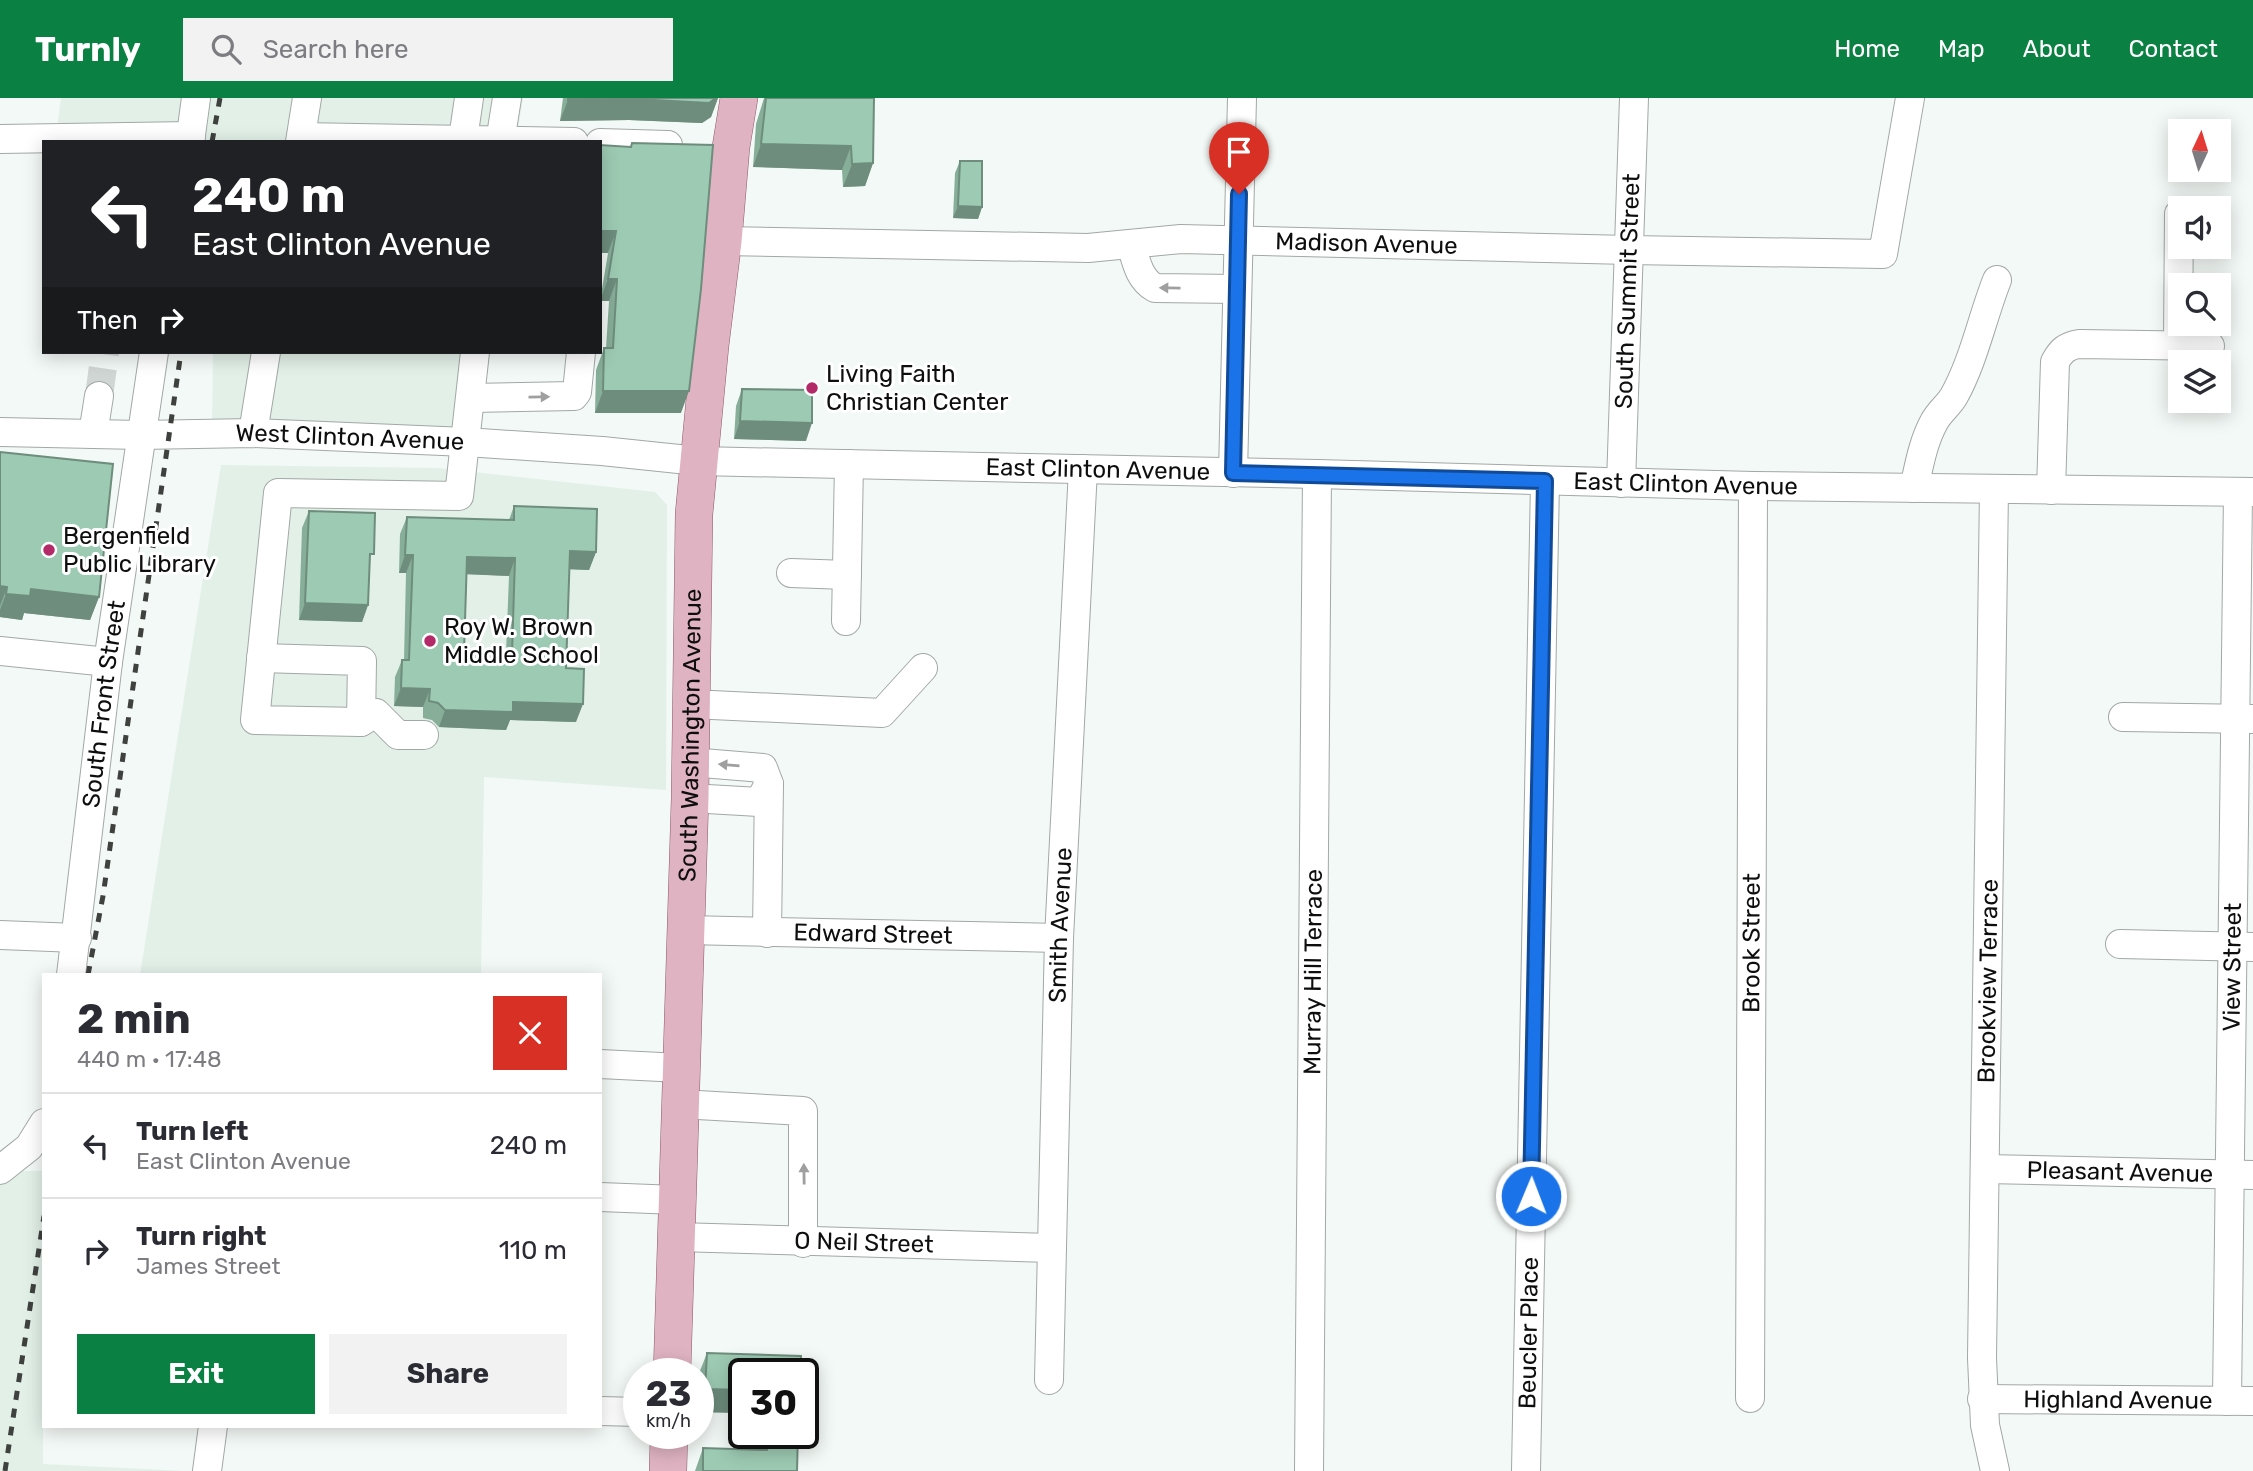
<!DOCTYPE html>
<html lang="en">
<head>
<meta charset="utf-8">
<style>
	body { margin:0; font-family:Rubik,sans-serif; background:#f2f2f3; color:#2b2b33; height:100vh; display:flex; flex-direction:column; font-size:26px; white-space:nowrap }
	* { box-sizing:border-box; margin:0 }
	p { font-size:23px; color:#7c7c81 }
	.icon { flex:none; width:38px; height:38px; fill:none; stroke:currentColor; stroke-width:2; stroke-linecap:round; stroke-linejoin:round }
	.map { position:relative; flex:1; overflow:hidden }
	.details { position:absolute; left:42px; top:875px; width:560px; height:455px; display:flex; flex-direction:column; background:#fff; border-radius:0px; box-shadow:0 4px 18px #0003 }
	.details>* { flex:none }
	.top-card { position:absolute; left:42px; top:42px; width:560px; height:214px; border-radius:0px; box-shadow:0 4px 18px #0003; background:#202124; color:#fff; overflow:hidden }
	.needle { width:46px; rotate:4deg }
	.controls { position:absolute; left:2168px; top:21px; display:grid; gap:14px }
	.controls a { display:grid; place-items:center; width:63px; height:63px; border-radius:0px; background:#fff; box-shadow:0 4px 18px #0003; font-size:35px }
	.speed { position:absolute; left:623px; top:1260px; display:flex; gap:14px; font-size:35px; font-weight:700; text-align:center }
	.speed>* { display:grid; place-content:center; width:91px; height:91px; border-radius:50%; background:#fff; box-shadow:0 4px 18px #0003; line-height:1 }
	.speed small { font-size:18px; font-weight:400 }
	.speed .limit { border:4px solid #111; border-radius:10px; background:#fff; color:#111 }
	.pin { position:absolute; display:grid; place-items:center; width:60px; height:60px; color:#fff; margin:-72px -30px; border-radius:50% 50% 50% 0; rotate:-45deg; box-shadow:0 0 7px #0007 }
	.pin .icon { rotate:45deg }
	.me { position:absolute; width:77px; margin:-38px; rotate:1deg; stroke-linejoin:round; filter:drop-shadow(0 0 5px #0008) }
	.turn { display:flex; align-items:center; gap:24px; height:147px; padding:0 35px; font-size:32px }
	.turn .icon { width:91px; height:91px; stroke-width:2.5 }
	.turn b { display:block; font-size:49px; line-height:60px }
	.then { display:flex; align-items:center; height:66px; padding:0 35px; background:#0003; gap:14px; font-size:26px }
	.round { display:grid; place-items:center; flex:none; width:74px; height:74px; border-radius:0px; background:#f2f2f3 }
	.head { display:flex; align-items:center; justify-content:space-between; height:119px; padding:0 35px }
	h1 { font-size:42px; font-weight:700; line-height:52px }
	.cta { display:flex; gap:14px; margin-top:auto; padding:14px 35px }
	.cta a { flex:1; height:80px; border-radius:0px; background:#0b8043; color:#fff; font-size:28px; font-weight:700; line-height:80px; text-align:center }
	.cta a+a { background:#f2f2f3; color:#2b2b33 }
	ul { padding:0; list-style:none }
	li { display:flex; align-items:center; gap:21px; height:105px; padding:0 35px; border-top:2px solid #e1e1e2 }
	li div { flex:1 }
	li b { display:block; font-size:26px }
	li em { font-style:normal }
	header { display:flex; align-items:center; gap:42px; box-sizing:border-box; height:98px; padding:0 35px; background:#0b8043; color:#fff }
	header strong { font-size:33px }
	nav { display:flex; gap:38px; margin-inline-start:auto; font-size:24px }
	.search { width:490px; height:63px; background:#f2f2f3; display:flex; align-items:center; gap:18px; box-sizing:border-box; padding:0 24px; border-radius:0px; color:#7c7c81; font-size:26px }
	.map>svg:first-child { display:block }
</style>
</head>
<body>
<header>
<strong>Turnly</strong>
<div class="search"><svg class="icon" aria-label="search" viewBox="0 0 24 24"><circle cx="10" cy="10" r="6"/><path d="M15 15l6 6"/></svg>Search here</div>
<nav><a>Home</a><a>Map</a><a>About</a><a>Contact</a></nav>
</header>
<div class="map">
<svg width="2253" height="1373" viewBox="0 0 2253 1373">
	<rect width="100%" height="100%" fill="#f3f9f6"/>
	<path fill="#e2f0e8" d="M61,0H523L516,44H136L56,39Z
		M213,254H482L469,341L212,333Z
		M221,367L437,370L655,394L667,407L666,692L484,679L481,877H140Z
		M0,1073H44L43,1366L183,1373H0Z"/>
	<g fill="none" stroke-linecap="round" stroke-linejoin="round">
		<path stroke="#d0d6d3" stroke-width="28" stroke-dasharray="28 14" stroke-linecap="butt" d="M99,298L105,254"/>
		<g stroke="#a2a8a5" stroke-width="30">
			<g id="minor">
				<path d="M301,39L574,44"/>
				<path d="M0,41L191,38"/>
				<path d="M463,41L469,0"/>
				<path d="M190,44L196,0"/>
				<path d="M300,44L307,0"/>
				<path d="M500,44L507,0"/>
				<path d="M600,45L668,47"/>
				<path id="s1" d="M723,143L1088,150L1181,141L1629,152L1883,156L1910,0"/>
				<path d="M1131,146C1136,163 1139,181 1155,190L1237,191"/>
				<path d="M2178,247L2179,116"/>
				<path d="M471,300L574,298L577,294L581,254"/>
				<path id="s2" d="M0,334L140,337L253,335L466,344L602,353L698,363L1317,376L1753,388L2253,394"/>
				<path d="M253,335L266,254"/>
				<path d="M93,336L99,298"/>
				<path d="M1233,375L1242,0"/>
				<path id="s3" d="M1621,385L1634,0"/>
				<path d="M1914,390C1919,368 1923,344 1934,324C1939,314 1949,307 1954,298C1974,262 1982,220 1997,182"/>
				<path d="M1994,391L1982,1260L1985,1327L1995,1373"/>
				<path d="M2051,392L2055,264C2061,253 2066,248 2079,246L2210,248"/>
				<path d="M791,475L847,477"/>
				<path d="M846,523L849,366"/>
				<path d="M0,553L108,564"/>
				<path d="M261,560L362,563L361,624"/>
				<path d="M691,606L882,615L923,570"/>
				<path d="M2123,619L2253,621"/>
				<path d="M424,637H398L376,615L361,624L255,622L278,395L459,398L475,254"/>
				<path d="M690,700L759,704L769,686L763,670L690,664"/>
				<path id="s4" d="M686,832L1059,840"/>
				<path d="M767,835L769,686"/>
				<path d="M0,837L77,840"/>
				<path d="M2120,846L2253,849"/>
				<path id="s5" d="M71,877L108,564L154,254"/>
				<path d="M600,966L681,970"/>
				<path d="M680,1006L803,1013V1145"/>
				<path id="s6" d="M1985,1071L2253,1077"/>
				<path d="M0,1072L29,1049L44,1025"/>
				<path d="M600,1099L677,1102"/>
				<path id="s7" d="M677,1139L1052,1150"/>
				<path id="s8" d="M1049,1282L1059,840L1083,371"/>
				<path id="s9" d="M1750,1300L1753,388"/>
				<path id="s10" d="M1982,1301L2253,1303"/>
				<path id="s11" d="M2227,1303L2238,394"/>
				<path d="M600,1313L639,1314"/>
				<path d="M207,1373L213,1328"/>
				<path id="s12" d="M1309,1373L1317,376"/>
				<path id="s13" d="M1526,1373L1545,383"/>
			</g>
		</g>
		<g stroke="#895869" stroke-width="38">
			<g id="major">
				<path id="s14" d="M672,1276L690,700L694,416L710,248L723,143L731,49L739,0"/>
				<path d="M668,1373L669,1335"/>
			</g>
		</g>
		<use href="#minor" stroke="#fff" stroke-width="28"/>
		<use href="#major" stroke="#e0b3c2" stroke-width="37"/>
		<path stroke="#3f413f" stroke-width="5" stroke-dasharray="9 9" stroke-linecap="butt" d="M212,44L220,0
			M88,877L103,798L181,254
			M5,1373L44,1118"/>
	</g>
	<path fill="#87ae99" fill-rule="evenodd" d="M563,0H718L711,19L702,25L629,22L560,23Z
		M764,0H874L873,65L865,88L843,89L842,72L753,69L756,26Z
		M632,45L681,315H595L596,272L604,250H606L609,203H600L608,155Z
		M960,63L982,109L978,121L953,120L955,75Z
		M742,291L806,343L734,341L736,308Z
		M0,354L99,499L90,522L24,515L22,522L0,519Z
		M514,408L596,454L589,472L569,471L566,570L576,624L510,622L506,632L439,629L432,622L423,620V609L394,608L395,579L402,562H404L406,475H399L400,436L407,419L509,422ZM467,476L509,478L506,555L464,554Z
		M309,413L370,467L368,507L362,524L299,522L302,430Z
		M707,1255L744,1276V1315L698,1314V1278Z
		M760,1335H798L797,1373H695L703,1350L760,1352Z"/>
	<path fill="#6e8d7d" d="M718,0L711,19L702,25L629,22L560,23L568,2Z
		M761,46L851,48L842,72L753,69Z
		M873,65L865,88L843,89L852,66Z
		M958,108L982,109L978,121L953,120Z
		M600,133H616L608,155H600Z
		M608,181H617L609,203H600Z
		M603,293H689L681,315H595Z
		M740,323L812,325L806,343L734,341Z
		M570,453L596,454L589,472L563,471Z
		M405,457H413L406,475H399Z
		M467,459L515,460L509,478L461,476Z
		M0,488L7,489L0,508Z
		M31,491L99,499L90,522L24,515L22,522L0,519V512L6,496Z
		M305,505L368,507L362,524L299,522Z
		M401,590L430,591L423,609L394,608Z
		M513,604L583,606L576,624L510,622L506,632L439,629L445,612Z
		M705,1291L744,1292V1315L698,1314V1310Z"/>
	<path fill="#9dcab2" stroke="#6e8d7d" stroke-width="2" fill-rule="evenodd" d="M568,0H716L709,5L636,1L568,2Z
		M766,0H874L873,65L852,66L851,48L761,46Z
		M632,45L713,47L701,191L689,293H603L604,250H613L617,181H608L616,133H600V47L631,49Z
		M960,63H982V109L958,108Z
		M742,291L812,292V325L740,323Z
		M0,354L113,366L99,499L31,491L30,498L6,496L7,489L0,488Z
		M514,408L597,411L596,454L570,453L566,570L584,571L583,606L513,604V614L445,612L438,605L429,603L430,591L401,590L402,562H409L413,457H405L407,419L514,422ZM467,459L515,460L512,556L464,554Z
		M309,413L375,415L374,456H370L368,507L305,505Z
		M707,1255L801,1258L800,1276H744V1292L705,1291Z
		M768,1335H798L797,1373H703V1350L767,1352Z"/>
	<defs><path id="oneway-solid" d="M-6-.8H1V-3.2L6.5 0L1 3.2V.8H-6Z" transform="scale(1.75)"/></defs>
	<g fill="#9e9f9e">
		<use href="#oneway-solid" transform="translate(1170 190) rotate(-179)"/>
		<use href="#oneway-solid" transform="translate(539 299) rotate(-1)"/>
		<use href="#oneway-solid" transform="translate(729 667) rotate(-175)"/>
		<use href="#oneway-solid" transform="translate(804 1076) rotate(-91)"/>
	</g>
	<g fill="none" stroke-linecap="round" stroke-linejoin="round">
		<g stroke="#114b97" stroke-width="18">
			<path id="route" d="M1239,96L1233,375L1545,383L1531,1098"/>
		</g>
		<use href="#route" stroke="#1a73e8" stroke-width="12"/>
	</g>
	<g fill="#b42a68" stroke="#fff" stroke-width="2.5">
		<circle cx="812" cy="290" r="7"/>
		<circle cx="49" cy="452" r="7"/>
		<circle cx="430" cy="543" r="7"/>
	</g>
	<g text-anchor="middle" stroke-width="6" stroke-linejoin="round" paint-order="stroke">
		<g font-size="24" fill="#0d0e0d" stroke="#fff">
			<text dy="8" stroke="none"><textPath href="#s1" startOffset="644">Madison Avenue</textPath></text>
			<text dy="8" stroke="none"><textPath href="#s3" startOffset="192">South Summit Street</textPath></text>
			<text dy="8" stroke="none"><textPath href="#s2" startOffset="350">West Clinton Avenue</textPath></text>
			<text dy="8" stroke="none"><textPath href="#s2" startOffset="1099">East Clinton Avenue</textPath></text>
			<text dy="8" stroke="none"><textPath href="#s2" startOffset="1687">East Clinton Avenue</textPath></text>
			<text dy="8" stroke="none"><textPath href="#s5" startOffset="273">South Front Street</textPath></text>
			<text dy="8" stroke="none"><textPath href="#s14" startOffset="639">South Washington Avenue</textPath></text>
			<text dy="8" stroke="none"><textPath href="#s8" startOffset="455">Smith Avenue</textPath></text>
			<text dy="8" stroke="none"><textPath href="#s4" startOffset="187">Edward Street</textPath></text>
			<text dy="8" stroke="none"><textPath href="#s9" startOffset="455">Brook Street</textPath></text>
			<text dy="8" stroke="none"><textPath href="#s11" startOffset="434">View Street</textPath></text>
			<text dy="8" stroke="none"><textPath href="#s12" startOffset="499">Murray Hill Terrace</textPath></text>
			<text transform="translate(1988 883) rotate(-89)" y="8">Brookview Terrace</text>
			<text dy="8" stroke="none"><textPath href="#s6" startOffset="135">Pleasant Avenue</textPath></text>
			<text dy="8" stroke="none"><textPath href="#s7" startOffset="187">O Neil Street</textPath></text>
			<text dy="8" stroke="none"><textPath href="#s13" startOffset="138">Beucler Place</textPath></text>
			<text dy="8" stroke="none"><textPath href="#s10" startOffset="136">Highland Avenue</textPath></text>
		</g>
		<g font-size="24" fill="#0d0e0d" stroke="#fff" text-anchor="start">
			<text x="826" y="284">Living Faith<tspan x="826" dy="28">Christian Center</tspan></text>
			<text x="63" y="446">Bergenfield<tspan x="63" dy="28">Public Library</tspan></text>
			<text x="444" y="537">Roy W. Brown<tspan x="444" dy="28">Middle School</tspan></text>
		</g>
	</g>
</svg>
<div class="controls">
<a><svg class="needle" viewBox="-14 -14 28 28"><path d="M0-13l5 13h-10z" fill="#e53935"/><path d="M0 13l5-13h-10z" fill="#7c7c81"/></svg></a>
<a><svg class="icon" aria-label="sound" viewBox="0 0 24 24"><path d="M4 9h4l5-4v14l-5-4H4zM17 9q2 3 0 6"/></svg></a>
<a><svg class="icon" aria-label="search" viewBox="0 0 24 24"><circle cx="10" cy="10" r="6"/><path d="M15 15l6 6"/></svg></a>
<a><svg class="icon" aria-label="layers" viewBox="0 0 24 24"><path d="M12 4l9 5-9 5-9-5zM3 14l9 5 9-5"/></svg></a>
</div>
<div class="speed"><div>23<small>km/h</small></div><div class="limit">30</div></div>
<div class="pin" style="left:1239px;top:96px;background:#d93025"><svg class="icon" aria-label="arrive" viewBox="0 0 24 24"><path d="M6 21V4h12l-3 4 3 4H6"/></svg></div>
<svg class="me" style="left:1531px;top:1098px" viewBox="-20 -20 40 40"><circle r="17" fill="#1a73e8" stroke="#fff" stroke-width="3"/><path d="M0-11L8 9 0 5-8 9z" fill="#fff"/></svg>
<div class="top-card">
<div class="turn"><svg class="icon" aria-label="left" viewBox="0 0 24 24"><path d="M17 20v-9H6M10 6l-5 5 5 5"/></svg><div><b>240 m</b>East Clinton Avenue</div></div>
<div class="then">Then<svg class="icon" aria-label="right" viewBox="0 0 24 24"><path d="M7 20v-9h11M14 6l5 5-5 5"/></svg></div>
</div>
<section class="details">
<div class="head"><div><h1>2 min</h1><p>440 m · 17:48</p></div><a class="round" style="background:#d93025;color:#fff"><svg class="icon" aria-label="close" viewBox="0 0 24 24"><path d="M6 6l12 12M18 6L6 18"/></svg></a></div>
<ul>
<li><svg class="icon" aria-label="left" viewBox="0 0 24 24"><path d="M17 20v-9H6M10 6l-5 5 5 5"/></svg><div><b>Turn left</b><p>East Clinton Avenue</p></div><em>240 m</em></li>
<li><svg class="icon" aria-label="right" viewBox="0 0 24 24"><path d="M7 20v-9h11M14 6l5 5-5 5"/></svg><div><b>Turn right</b><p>James Street</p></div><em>110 m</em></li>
</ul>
<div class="cta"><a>Exit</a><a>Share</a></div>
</section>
</div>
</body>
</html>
